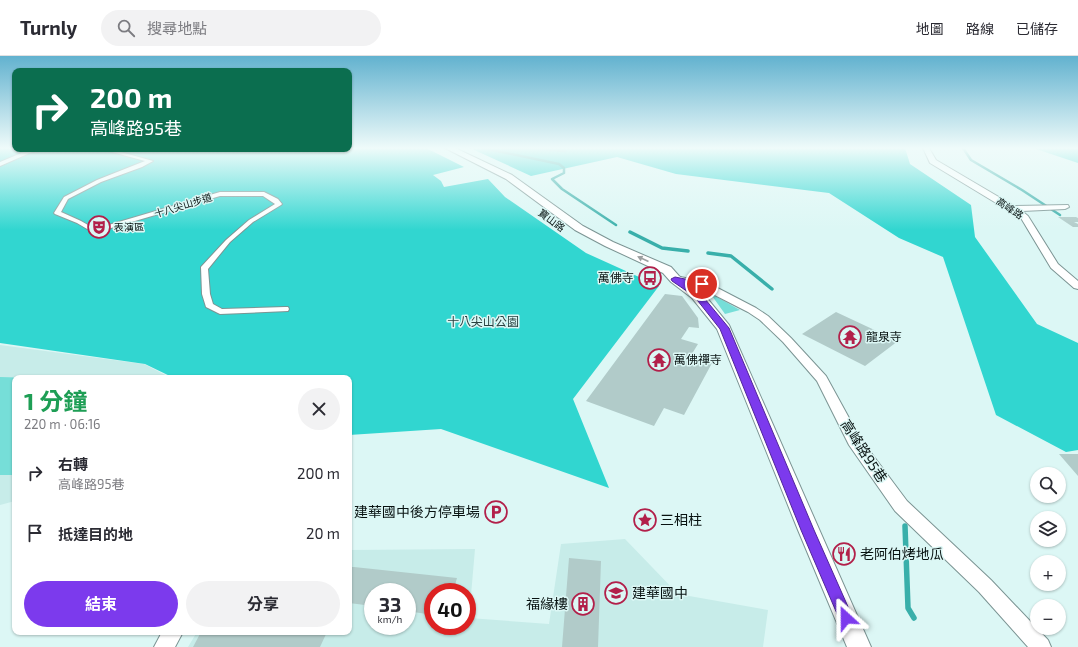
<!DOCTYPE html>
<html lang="zh-TW">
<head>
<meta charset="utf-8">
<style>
	body { margin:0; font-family:"Exo 2","Noto Sans TC",sans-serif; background:#f2f2f3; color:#2b2b33; height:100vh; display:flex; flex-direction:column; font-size:15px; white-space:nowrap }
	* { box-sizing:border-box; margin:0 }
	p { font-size:13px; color:#7c7c81 }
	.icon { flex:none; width:22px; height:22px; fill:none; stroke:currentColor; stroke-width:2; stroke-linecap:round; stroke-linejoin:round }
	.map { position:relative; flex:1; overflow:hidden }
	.panel { position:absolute; left:12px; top:319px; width:340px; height:260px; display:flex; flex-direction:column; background:#fff; border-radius:8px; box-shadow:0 1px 3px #0004 }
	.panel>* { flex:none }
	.banner { position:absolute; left:12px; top:12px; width:340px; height:84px; border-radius:8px; box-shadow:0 1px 3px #0004; background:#0b6e4f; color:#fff; overflow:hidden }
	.controls { position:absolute; left:1030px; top:411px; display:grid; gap:8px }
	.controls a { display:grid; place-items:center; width:36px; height:36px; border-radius:50%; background:#fff; box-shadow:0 1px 3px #0004; font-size:20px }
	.speed { position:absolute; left:364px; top:527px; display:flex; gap:8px; font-size:20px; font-weight:700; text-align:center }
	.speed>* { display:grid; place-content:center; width:52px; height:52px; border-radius:50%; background:#fff; box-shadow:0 1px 3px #0004; line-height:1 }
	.speed small { font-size:10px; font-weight:400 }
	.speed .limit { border:6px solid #d22; background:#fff; color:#111 }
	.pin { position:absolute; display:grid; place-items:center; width:34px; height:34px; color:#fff; margin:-17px; border:2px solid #fff; border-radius:50%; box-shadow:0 1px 4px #0007 }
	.me { position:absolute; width:44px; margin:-22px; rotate:336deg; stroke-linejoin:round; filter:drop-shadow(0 0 3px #0008) }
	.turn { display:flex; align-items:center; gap:14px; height:84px; padding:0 12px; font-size:18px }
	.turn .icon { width:52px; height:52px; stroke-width:2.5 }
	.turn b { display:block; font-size:28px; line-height:34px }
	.round { display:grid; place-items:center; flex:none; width:42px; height:42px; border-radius:21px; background:#f2f2f3 }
	.head { display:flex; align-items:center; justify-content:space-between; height:68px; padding:0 12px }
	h1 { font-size:24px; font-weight:700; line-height:30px; color:#1e9e55 }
	.primary-button { display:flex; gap:8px; margin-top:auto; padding:8px 12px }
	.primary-button a { flex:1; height:46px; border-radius:24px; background:#7c3aed; color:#fff; font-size:16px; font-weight:700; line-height:46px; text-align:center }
	.primary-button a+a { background:#f2f2f3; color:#2b2b33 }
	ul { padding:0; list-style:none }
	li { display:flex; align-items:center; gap:12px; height:60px; padding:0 12px }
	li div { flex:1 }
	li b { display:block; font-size:15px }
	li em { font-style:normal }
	header { display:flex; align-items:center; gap:24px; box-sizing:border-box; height:56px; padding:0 20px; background:#fff; border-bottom:1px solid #e1e1e2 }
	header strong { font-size:19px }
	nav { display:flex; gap:22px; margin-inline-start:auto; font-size:14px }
	.search { width:280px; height:36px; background:#f2f2f3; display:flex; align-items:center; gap:10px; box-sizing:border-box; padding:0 14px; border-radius:22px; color:#7c7c81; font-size:15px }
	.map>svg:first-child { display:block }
</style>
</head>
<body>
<header>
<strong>Turnly</strong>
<div class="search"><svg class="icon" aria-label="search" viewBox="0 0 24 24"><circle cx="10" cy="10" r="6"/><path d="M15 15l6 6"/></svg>搜尋地點</div>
<nav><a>地圖</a><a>路線</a><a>已儲存</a></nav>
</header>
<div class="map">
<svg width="1078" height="591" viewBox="0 0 1078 591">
	<rect width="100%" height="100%" fill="#dcf7f5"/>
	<path fill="#c7ece9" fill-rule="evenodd" d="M0,289L144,308L171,322H15V445L0,449Z
		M625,483L678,538L768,554L763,591H188L197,576H349V494L475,493L469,562L549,568L561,488ZM373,536H407V570H373ZM433,536H467V570H433Z"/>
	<path fill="#76ded8" d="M710,237L740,254L725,258Z
		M0,321L35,322H15V419H0Z"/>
	<path fill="#31d6d0" d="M0,92H15V93H349V92H426L464,111L433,119L441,125L444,131L488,123L505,141L586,197L659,230L573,343L609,432L441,373L349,379V322H174L145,308L0,287Z
		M470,92H905L910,108L971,149L975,181L1037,268L1078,287V394L1066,396L996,359L943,201L899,182L829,137L676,118L617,101L531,120Z
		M1033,92L1078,93V107Z"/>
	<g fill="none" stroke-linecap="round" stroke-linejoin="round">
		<path stroke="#39afaa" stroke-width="2.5" d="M483,92L559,108L564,112V117L552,123L562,133L616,169
			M963,92L971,104L1022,134L1060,159
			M505,93L528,92L565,95"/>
		<path stroke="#39afaa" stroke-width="3.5" d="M630,176L662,192L688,195
			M708,197L731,200L772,233"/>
		<path stroke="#39afaa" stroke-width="5.5" d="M905,470L908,552L914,562"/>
	</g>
	<path fill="#b1cbc9" d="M1058,161H1076L1078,162V166H1074L1078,168V171H1073Z
		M665,238L682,240L698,262L699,272L689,271L681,283L698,288L690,301L712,307L684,359L664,352L654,370L586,345Z
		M836,256L898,285L865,310L802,278Z
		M1059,398H1078V420Z
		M569,502L601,505L598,591H562Z
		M349,511H354L457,522L453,536H433V559L407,555V536H373V550L349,547Z
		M201,576H327L320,591H193Z"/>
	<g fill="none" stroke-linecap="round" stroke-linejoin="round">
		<g stroke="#7b9493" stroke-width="2">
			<path id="pedestrian" d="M31,93H54L32,96L0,110V106Z
				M101,93H110L153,105L142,111L101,126L68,143L61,156L81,165L95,173L220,136H264L278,143L282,148L281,149L253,166L230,186L208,213L210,238L213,248L222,253L285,251H288L289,253L288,255L220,258L206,251L202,238L201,211L226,184L249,164L275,148L263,140H220L94,177L77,167L55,158L54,157L64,141L97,124L145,105Z"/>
		</g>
		<g stroke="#7b9493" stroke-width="2">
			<path id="minor" d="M923,92H929L936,104L1014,150L1068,149L1069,151L1065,153L1022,155L1028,160L1058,208L1078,225V233L1074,232L1051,212L1021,162L930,107Z
				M675,220L706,226L756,252L768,260L791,282L826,320L860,382L907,445L991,524L1048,584L1051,591H1028L979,536L895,455L849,389L817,325L783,286L760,264L748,256L699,231L671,225L670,223L671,221Z
				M162,576H183L175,591H154Z"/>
		</g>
		<g stroke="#7b9493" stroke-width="2">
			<path id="tertiary" d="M445,92H455L512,119L583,170L613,186L671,211L679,220L702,236L729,269L871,591H847L798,474L717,273L692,242L671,226L663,217L605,190L575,174L506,123Z"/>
		</g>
		<use href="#pedestrian" fill="#fff" fill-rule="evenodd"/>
		<use href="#minor" fill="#fff" fill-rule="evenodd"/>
		<use href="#tertiary" fill="#fff" fill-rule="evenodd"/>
	</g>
	<defs><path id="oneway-solid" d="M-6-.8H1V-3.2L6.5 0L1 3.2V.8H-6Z"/></defs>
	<use fill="#9ca0a0" href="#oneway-solid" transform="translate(643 203) rotate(-156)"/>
	<linearGradient id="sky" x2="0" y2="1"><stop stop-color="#62b2cf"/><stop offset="0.53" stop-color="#effbfa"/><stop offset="1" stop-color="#effbfa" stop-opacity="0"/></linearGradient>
	<rect width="1078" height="174" fill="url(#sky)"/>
	<path fill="#7c3aed" stroke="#51269a" d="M675,221L705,227L706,228L702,231L686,228L700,237L729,272L814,474L853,562L851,567L846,569L841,567L801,474L720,273L694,240L672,225L671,223Z"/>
	<defs>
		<g id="theatre-ring" transform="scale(1.15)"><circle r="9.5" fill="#dcf7f5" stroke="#b2204a" stroke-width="1.5"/><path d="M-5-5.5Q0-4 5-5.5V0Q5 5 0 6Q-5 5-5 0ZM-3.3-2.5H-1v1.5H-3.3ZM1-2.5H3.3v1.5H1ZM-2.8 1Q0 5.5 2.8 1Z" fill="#b2204a"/></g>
		<g id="bus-ring" transform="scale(1.15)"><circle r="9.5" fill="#dcf7f5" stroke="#b2204a" stroke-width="1.5"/><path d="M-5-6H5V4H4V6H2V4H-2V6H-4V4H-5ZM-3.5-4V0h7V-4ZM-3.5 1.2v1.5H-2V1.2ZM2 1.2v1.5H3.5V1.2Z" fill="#b2204a"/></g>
		<g id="temple-ring" transform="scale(1.15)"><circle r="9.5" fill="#dcf7f5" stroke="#b2204a" stroke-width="1.5"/><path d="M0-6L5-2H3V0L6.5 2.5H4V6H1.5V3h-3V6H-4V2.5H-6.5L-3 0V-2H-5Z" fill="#b2204a"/></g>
		<g id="parking-ring" transform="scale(1.15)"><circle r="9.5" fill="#dcf7f5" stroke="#b2204a" stroke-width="1.5"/><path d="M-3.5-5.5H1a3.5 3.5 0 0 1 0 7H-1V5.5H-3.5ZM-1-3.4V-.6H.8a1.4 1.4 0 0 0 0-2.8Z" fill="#b2204a"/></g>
		<g id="sight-ring" transform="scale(1.15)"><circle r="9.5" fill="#dcf7f5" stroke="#b2204a" stroke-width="1.5"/><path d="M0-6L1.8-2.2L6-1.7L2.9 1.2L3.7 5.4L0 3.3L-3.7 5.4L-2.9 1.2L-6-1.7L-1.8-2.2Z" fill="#b2204a"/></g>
		<g id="restaurant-ring" transform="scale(1.15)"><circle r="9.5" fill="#dcf7f5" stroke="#b2204a" stroke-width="1.5"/><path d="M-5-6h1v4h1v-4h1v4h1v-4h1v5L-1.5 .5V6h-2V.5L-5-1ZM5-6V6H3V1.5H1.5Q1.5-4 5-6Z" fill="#b2204a"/></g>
		<g id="school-ring" transform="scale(1.15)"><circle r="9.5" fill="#dcf7f5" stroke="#b2204a" stroke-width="1.5"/><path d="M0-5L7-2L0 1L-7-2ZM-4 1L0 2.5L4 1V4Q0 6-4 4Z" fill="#b2204a"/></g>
		<g id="building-ring" transform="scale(1.15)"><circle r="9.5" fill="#dcf7f5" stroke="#b2204a" stroke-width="1.5"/><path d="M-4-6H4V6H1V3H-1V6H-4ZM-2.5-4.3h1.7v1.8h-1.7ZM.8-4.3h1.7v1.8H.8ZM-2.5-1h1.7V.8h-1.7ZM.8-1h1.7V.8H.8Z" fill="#b2204a"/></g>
	</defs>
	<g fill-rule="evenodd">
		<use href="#theatre-ring" x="99" y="171"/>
		<use href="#bus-ring" x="650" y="222"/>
		<use href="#temple-ring" x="850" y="281"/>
		<use href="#temple-ring" x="659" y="304"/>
		<use href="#parking-ring" x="496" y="456"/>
		<use href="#sight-ring" x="645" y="464"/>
		<use href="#restaurant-ring" x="844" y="498"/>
		<use href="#school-ring" x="616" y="537"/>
		<use href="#building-ring" x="583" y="548"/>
	</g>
	<g text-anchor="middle" stroke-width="3" stroke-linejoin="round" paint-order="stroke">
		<g font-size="10" fill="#081211" stroke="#dcf7f5">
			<text transform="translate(183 149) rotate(-17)" y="4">十八尖山步道</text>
			<text transform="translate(1010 152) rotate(34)" y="4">高峰路</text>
			<text transform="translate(552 164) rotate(37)" y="4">寶山路</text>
		</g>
		<g font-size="10" fill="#081211" stroke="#dcf7f5" text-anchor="start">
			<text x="114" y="175">表演區</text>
		</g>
		<g font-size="12" fill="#081211" stroke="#dcf7f5" text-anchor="start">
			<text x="634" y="226" text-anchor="end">萬佛寺</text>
			<text x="866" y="285">龍泉寺</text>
			<text x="674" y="308">萬佛禪寺</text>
		</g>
		<g font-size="12" fill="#284140" stroke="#dcf7f5">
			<text x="483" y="270">十八尖山公園</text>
		</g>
		<g font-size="14" fill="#081211" stroke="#dcf7f5">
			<text transform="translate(864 395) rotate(57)" y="5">高峰路95巷</text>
		</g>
		<g font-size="14" fill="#081211" stroke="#dcf7f5" text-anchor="start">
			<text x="480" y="461" text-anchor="end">建華國中後方停車場</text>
			<text x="660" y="469">三相柱</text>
			<text x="860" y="503">老阿伯烤地瓜</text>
			<text x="632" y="542">建華國中</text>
			<text x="568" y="553" text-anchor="end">福緣樓</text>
		</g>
	</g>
</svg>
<div class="controls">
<a><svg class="icon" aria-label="search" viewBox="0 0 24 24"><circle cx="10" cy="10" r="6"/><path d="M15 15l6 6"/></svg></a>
<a><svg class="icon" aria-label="layers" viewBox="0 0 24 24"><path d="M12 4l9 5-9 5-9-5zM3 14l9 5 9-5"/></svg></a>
<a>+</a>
<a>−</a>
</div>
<div class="speed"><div>33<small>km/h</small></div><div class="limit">40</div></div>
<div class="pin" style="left:702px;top:228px;background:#d93025"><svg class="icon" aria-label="arrive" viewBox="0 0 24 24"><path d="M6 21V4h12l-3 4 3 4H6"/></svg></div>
<svg class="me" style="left:846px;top:562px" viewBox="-20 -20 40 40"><path d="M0-17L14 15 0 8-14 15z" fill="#7c3aed" stroke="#fff" stroke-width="4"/></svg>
<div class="banner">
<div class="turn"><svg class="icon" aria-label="right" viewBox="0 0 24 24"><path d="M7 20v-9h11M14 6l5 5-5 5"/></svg><div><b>200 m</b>高峰路95巷</div></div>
</div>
<section class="panel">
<div class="head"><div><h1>1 分鐘</h1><p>220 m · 06:16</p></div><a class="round"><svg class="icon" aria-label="close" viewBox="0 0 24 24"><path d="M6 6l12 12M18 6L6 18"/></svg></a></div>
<ul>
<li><svg class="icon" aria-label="right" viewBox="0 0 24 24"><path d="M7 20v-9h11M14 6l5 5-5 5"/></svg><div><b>右轉</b><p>高峰路95巷</p></div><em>200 m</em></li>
<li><svg class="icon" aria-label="arrive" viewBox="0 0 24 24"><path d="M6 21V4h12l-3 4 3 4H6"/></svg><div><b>抵達目的地</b></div><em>20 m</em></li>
</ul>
<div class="primary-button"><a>結束</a><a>分享</a></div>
</section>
</div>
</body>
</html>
